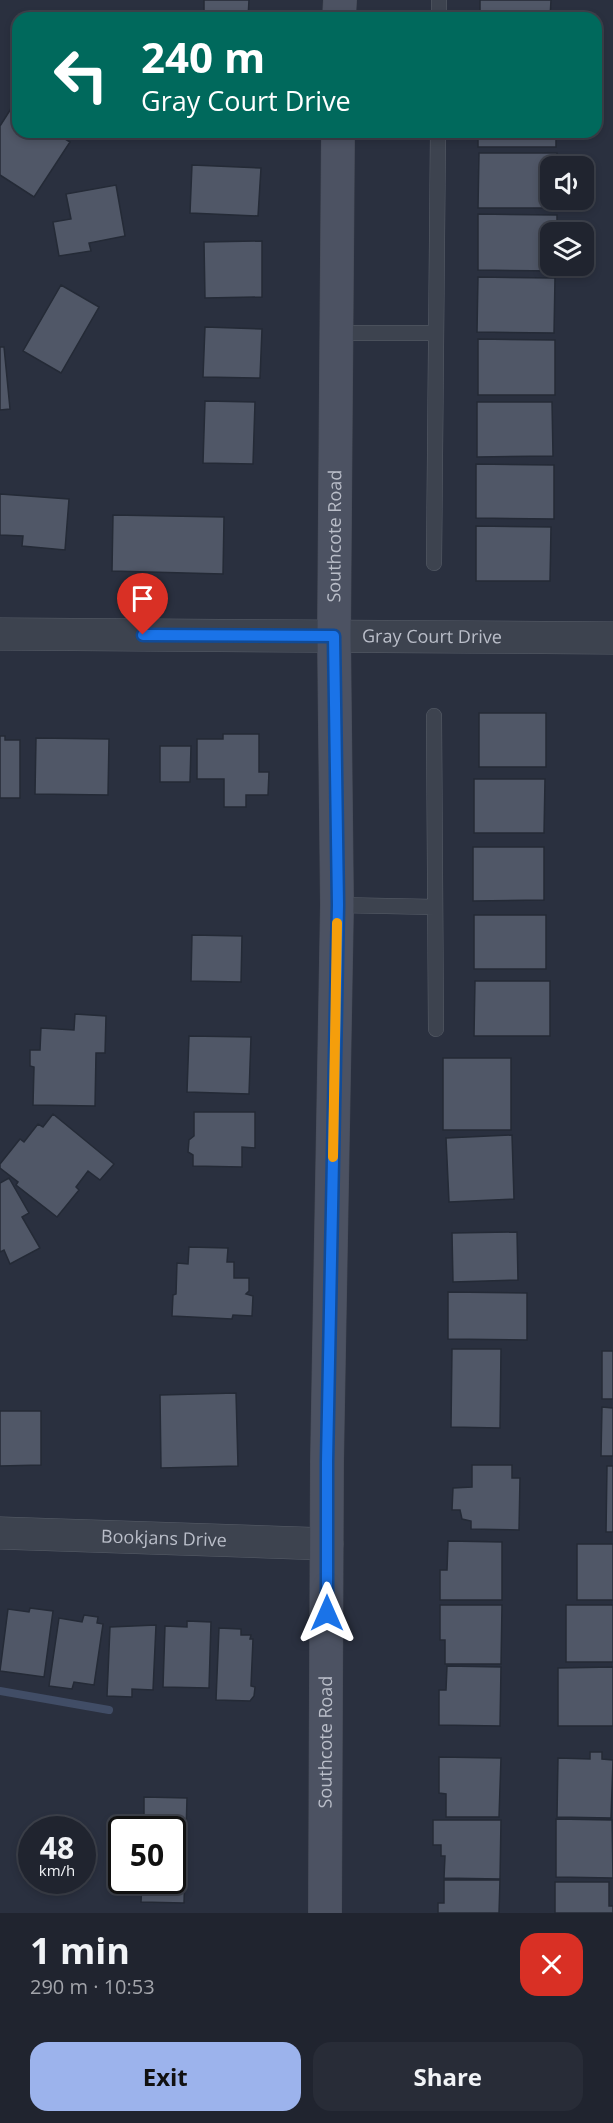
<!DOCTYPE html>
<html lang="en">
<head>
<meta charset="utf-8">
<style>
	body { margin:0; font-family:"Open Sans",sans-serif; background:#282c37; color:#f1f3f6; height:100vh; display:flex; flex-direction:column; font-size:22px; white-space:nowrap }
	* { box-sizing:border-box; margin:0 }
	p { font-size:20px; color:#a2a4aa }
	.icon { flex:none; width:33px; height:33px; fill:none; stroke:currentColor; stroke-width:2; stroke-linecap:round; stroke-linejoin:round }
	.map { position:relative; height:1913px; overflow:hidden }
	.drawer { display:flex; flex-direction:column; background:#20242f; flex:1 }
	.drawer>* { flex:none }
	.hud { position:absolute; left:12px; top:12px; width:590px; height:126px; border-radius:18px; box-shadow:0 3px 9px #0003,0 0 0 2px #3d414b; background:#00695c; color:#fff; overflow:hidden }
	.fabs { position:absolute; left:540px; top:156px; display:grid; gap:12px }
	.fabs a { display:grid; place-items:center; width:54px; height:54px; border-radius:12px; background:#20242f; box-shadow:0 3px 9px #0003,0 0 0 2px #3d414b; font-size:30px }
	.speed { position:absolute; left:18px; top:1816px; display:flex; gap:12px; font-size:30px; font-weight:700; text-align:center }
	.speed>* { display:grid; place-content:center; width:78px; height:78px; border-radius:50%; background:#20242f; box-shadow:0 3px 9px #0003,0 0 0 2px #3d414b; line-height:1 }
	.speed small { font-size:15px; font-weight:400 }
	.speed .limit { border:3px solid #111; border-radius:9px; background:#fff; color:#111 }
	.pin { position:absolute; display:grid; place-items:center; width:51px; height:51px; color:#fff; margin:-62px -26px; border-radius:50% 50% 50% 0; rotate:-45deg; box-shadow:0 0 6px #0007 }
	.pin .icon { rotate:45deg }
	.me { position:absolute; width:66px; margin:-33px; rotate:0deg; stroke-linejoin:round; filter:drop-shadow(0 0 4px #0008) }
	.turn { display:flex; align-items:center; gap:21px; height:126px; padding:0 30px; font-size:27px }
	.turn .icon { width:78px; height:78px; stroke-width:2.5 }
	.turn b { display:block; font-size:42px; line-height:51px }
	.round { display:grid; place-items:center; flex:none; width:63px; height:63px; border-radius:18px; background:#282c37 }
	.summary { display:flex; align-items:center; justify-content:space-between; height:102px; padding:0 30px }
	h1 { font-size:36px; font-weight:700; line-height:45px }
	.primary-button { display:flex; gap:12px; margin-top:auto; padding:12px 30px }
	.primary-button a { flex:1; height:69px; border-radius:18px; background:#9cb3ec; color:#111; font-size:24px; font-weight:700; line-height:69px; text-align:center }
	.primary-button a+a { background:#282c37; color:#f1f3f6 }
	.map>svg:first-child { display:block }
</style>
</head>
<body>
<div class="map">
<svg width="613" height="1913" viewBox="0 0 613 1913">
	<rect width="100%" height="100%" fill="#2a303f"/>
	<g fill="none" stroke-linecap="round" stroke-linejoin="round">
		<path stroke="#414d66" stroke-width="8" d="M0,1691L109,1710"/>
	</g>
	<path fill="#505767" stroke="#242a36" stroke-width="1.5" d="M204,0H249L248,18H204Z
		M480,0H551L550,18H480Z
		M14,104L18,106V132H54L70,142L34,197L0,175V126Z
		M199,132H240L239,139H199Z
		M478,132H556V147H478Z
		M479,153H557V166H550V200H556V208H478Z
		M192,165L261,168L258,216L190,213Z
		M116,185L125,236L89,243L91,251L59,256L53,222L71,219L66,194Z
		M478,214L557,215V232H550V266H556V271L478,270Z
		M262,241V297L205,298L204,242Z
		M478,277L555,278L554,333L477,332Z
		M61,285L99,307L61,373L23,351Z
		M205,327L262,329L260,378L203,377Z
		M478,339L555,340V395H478Z
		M0,347H4L10,409L0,410Z
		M205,401L255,402L253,464L203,463Z
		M477,402H552L553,456L477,457Z
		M476,464L554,465V519L476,518Z
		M0,494L69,499L65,550L22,546L23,536L0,535Z
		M113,515L224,517L223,574L112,571Z
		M476,526L551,527L550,581H476Z
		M479,713H546V767H479Z
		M223,734H259V772H269L268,795H246V807H224V779H197V739H223Z
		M0,736H5V740H20V798H0Z
		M36,738L109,739L108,795L35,794Z
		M160,746H191L190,782H160Z
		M474,779H545L544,833H474Z
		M473,847H544V900L473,901Z
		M474,915H546V969H474Z
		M192,935L242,936L241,982L191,981Z
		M475,981H550V1036H474Z
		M75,1014L106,1016L105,1053H96L95,1106L33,1105L34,1067L30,1066V1050H40L41,1028L74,1030Z
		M189,1036L251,1037L249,1094L187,1092Z
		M443,1058H511V1130H443Z
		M194,1112H255V1148L242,1147V1167L193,1166V1155L188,1152L189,1140L194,1136Z
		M53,1114L114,1164L100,1180L88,1171L76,1187L79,1190L57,1217L16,1185L18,1182L0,1168V1164L20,1139L24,1142L38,1124L43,1127Z
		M512,1135L514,1199L449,1202L446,1138Z
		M9,1178L29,1213L22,1217L40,1248L10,1264L4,1250L0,1252V1183Z
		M517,1232L518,1280L453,1282L452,1233Z
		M189,1247L228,1248L227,1262H234V1278H249V1291L246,1294L253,1296L252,1316L233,1315L232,1319L172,1316L173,1295L176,1294L177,1263L188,1264Z
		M448,1292L527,1293V1340L448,1339Z
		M452,1349H501L500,1428L451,1427Z
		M602,1351H613V1399H602Z
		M236,1393L238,1466L161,1468L160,1395Z
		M602,1407L613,1408V1456H601Z
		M0,1411H41V1465L0,1466Z
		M472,1465H512V1478H520L519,1530L471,1529V1521L462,1519L460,1510H452L453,1488L472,1487Z
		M607,1466H613V1532H606Z
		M448,1541L502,1542V1600H440V1570H447Z
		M577,1544H613V1600H577Z
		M440,1605H502L501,1664H445V1640H440Z
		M566,1605H613V1662H566Z
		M30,1608L53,1611L44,1677L0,1671L8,1609L29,1612Z
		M84,1615L98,1617L97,1623L103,1624L94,1685L74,1682L72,1689L49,1686L59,1618L82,1622Z
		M187,1621L211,1622L209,1688L163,1687L165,1626L187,1627Z
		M156,1625L153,1690L132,1689V1697L107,1696L110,1627Z
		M219,1628L241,1629V1635H251L250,1639H253L251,1686L255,1687L254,1696L250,1701L216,1700Z
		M447,1666L501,1667L500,1726L439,1725V1690H446Z
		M613,1667V1726H558V1668Z
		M590,1752H602V1759L613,1760L611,1818L557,1817L558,1758L590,1759Z
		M439,1757L501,1758L499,1817H446V1794L439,1793Z
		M144,1797L187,1798L184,1903L141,1902L142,1881H172V1830H144Z
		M556,1819L612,1820L613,1878L556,1877Z
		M433,1820H501L500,1879L444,1878L445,1856H441V1845H433Z
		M444,1880H500L499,1913H438V1903H444Z
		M555,1882H609V1906H613V1913H555Z"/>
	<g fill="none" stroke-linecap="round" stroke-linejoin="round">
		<g stroke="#585e69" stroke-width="16">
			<path id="lane" d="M439,18V0
				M337,333H436
				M434,563L438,132
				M434,716L436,1029
				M337,905L435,907"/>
		</g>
		<g stroke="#585e69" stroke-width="33">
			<g id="street">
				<path id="s1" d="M0,634L613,638"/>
				<path id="s2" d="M0,1533L327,1544"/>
			</g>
		</g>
		<g stroke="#474c58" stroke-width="34">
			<g id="secondary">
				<path d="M339,18L340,0"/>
				<path id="s3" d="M325,1913L327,1462L337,905L334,636L338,132"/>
			</g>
		</g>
		<use href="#lane" stroke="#3d434f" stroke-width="15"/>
		<use href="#street" stroke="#3d434f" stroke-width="32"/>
		<use href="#secondary" stroke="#4c5262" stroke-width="33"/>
	</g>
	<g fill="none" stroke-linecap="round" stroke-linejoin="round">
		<g stroke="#114b97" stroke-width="15">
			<path id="route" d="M143,635L334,636L338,905L327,1462V1613"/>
		</g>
		<use href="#route" stroke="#1a73e8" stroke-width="10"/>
		<path stroke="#f59e0b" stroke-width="10" d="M333,1157L337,923"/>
	</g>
	<g text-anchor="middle" stroke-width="6" stroke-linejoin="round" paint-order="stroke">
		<g font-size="18" fill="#babec9" stroke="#222834">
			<text dy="6" stroke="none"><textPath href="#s3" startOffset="1377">Southcote Road</textPath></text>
			<text dy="6" stroke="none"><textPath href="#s1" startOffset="432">Gray Court Drive</textPath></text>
			<text dy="6" stroke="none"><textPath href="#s2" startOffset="164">Bookjans Drive</textPath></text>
			<text dy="6" stroke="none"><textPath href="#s3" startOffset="171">Southcote Road</textPath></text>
		</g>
	</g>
</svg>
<div class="fabs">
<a><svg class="icon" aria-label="sound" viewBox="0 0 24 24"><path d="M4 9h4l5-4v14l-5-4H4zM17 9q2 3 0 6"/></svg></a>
<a><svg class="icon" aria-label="layers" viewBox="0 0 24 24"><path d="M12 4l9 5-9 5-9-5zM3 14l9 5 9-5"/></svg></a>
</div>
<div class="speed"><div>48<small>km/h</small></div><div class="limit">50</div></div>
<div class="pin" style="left:143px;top:635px;background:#d93025"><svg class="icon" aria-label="arrive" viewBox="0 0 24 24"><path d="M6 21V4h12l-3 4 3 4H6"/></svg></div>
<svg class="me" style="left:327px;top:1613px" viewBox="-20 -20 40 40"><path d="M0-17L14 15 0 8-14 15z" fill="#1a73e8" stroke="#fff" stroke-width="4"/></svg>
<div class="hud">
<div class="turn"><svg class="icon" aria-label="left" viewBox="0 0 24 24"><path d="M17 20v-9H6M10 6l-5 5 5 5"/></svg><div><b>240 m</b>Gray Court Drive</div></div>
</div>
</div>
<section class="drawer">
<div class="summary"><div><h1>1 min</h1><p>290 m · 10:53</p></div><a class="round" style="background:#d93025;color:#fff"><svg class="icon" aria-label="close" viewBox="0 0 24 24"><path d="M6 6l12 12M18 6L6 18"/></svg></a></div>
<div class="primary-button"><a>Exit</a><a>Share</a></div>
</section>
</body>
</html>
